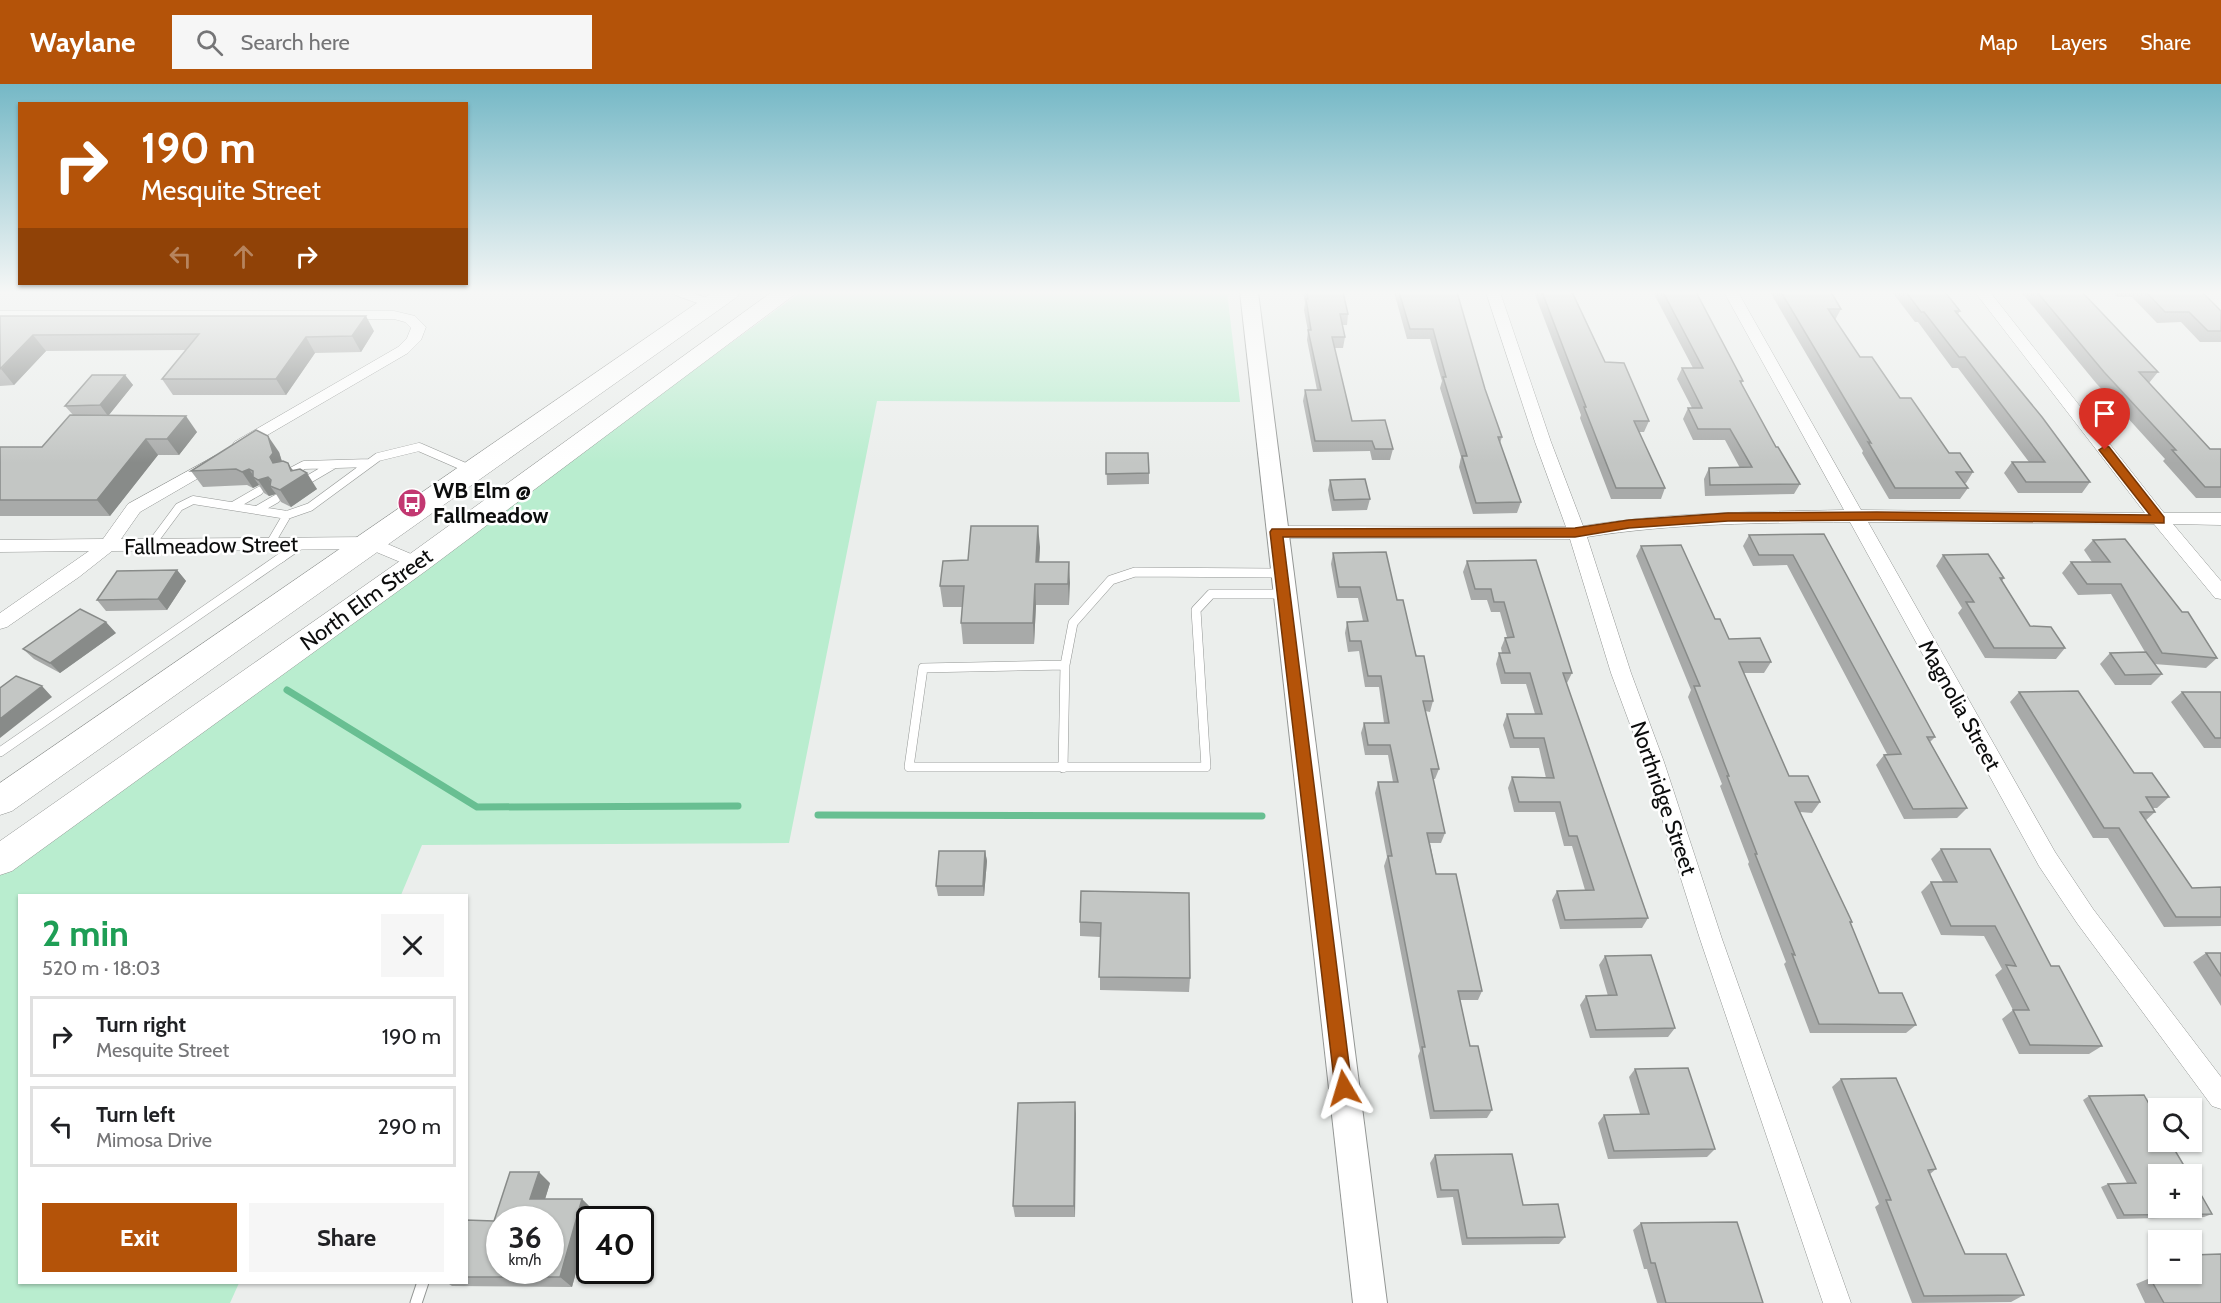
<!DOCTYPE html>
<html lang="en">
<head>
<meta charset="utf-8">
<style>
	body { margin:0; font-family:Cabin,sans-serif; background:#f6f6f6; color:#202124; height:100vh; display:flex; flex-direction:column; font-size:22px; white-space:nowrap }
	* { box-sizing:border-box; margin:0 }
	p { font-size:20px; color:#757577 }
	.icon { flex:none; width:33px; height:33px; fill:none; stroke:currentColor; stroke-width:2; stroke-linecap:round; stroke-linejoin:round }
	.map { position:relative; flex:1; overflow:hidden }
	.panel { position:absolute; left:18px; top:810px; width:450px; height:390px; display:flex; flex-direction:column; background:#fff; border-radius:0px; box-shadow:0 2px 4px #0004 }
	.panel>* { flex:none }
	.top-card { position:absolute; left:18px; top:18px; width:450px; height:183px; border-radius:0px; box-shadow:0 2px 4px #0004; background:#b45309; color:#fff; overflow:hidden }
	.fabs { position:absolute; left:2148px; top:1014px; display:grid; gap:12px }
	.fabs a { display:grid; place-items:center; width:54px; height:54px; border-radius:0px; background:#fff; box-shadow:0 2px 4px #0004; font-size:30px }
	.speed { position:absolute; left:486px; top:1122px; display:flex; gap:12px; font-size:30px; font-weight:700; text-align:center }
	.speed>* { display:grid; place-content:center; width:78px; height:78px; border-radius:50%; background:#fff; box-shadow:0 2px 4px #0004; line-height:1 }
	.speed small { font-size:15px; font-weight:400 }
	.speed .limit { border:3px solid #111; border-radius:9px; background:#fff; color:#111 }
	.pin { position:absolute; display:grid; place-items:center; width:51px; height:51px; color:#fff; margin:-62px -26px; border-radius:50% 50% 50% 0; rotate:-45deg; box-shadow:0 0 6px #0007 }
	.pin .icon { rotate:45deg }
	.me { position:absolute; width:66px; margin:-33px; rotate:353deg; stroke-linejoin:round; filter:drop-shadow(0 0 4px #0008) }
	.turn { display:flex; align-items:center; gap:21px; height:126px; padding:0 24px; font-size:27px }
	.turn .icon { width:78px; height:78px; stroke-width:2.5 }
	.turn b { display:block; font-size:42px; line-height:51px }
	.lanes { display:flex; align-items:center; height:57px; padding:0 24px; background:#0003; justify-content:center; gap:30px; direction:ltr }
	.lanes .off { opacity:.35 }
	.round { display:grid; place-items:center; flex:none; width:63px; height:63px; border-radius:0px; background:#f6f6f6 }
	.headline { display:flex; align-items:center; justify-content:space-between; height:102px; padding:0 24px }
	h1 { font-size:36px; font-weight:700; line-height:45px; color:#1e9e55 }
	.cta { display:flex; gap:12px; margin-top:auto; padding:12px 24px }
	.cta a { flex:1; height:69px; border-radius:0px; background:#b45309; color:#fff; font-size:24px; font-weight:700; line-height:69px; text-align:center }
	.cta a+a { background:#f6f6f6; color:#202124 }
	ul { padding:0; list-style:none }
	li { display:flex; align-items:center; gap:18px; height:81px; margin:0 12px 9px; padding:0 12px; border:3px solid #e0e0e0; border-radius:0px }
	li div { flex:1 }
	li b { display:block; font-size:22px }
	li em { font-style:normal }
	header { display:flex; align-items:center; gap:36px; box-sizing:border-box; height:84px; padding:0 30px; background:#b45309; color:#fff }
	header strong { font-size:28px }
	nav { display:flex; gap:33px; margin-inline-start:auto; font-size:21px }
	.search { width:420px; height:54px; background:#f6f6f6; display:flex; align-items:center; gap:15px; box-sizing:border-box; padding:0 21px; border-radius:0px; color:#757577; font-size:22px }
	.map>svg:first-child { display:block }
</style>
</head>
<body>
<header>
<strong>Waylane</strong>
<div class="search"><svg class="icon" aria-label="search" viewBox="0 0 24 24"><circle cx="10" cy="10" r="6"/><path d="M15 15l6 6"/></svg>Search here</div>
<nav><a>Map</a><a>Layers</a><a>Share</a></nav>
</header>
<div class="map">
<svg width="2221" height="1219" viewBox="0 0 2221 1219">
	<rect width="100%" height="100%" fill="#ebeeec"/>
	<path fill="#b9edcf" d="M801,208H1227L1240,318L877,317L789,759L422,761L401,811L20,812V1198L239,1199L230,1219H0V790Z"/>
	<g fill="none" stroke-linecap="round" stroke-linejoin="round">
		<path stroke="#68bf92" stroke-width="7" d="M287,606L477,723L738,722
			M818,731L1262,732"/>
		<g stroke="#939694" stroke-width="9">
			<path id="service-far2" d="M678,208L712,220
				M287,390L304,381L370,379
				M304,398L333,381
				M233,422L259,407
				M257,426L276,415
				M270,460L287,431
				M150,462L179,423L193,416L287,431L310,423L378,373L419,363L472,386
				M280,475L302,460"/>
		</g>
		<g stroke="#939694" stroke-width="10">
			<path id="service-far1" d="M1065,581L923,584L909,683H1206L1196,526L1211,510H1283
				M0,668L282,473
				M1063,684L1065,581L1073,539L1111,496L1135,488L1281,489"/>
		</g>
		<g stroke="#939694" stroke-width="13">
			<path id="service" d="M416,1219L423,1198"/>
		</g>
		<g stroke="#939694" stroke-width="1">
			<path id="minor" d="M1486,208H1500L1551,358L1583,442C1670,428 1756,428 1844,426L1724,208H1738L1861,426L2145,429L1975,208H1990L2164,429H2221V441L2173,440L2221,497V515L2215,514L2154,440L1868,438L2055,768L2093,825L2221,993V1025L2212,1022L2077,839L2039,782L1850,438C1762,439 1674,439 1587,453L1631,589L1664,678L1722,855L1851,1219H1823L1700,855L1644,678L1611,589L1570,455L1276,454L1270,452L1267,448L1270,444L1276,442L1566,443L1535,358Z
				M0,227H394L415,232L426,243L421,256L408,269L240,367L234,366L232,362L234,358L398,263L407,254L411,244L405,238L394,235H0Z
				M215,372L221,373L223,377L221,381L140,428L121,455L371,453L423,475L426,479L423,483L417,485L369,465L112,467L79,493L7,543L0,545V529L89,467L0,468V456L103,455L128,420Z"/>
		</g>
		<g stroke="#939694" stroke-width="2">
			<path id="tertiary" d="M1240,208H1258L1387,1219H1353Z"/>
		</g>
		<g stroke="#939694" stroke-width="1">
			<path id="primary" d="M713,208H740L737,213L12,727L0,731V699Z
				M772,208H798L427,486L12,787L0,791V757L407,472Z"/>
		</g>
		<use href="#service-far2" stroke="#fff" stroke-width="8"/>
		<use href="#service-far1" stroke="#fff" stroke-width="9"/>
		<use href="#service" stroke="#fff" stroke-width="11"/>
		<use href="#minor" fill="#fff" fill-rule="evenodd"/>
		<use href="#tertiary" fill="#fff" fill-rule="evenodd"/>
		<use href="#primary" fill="#fff" fill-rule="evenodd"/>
	</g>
	<path fill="#a8aaa9" d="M1303,208H1343L1348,230L1347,241H1342L1345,253L1343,264H1334L1352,337L1393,365L1390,376H1372L1370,367L1313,368L1303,317L1305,306H1317L1307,256L1308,247L1304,226L1305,219Z
		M1394,208H1457L1485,305L1502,353L1500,359L1521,418L1517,429L1473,430L1459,383L1461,373L1440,304L1442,297L1430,255H1407Z
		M1534,208H1581V209H1573L1605,278L1649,337L1644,348H1639L1665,404L1661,415H1611L1580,334L1581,331Z
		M1653,208H1696L1743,297L1741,300L1776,363L1800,400L1794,410L1705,412L1704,395L1709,384H1740L1725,356H1693L1683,335L1688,324H1692L1677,295L1682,284H1693Z
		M1770,208H1831L1841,225L1835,236L1860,273L1900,314L1949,369L1973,388L1966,399H1964L1968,404L1960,415H1889L1862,369L1863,367Z
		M1892,208H1945L1960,227L1958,230L2090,398L2082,409H2018L2004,389L2012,378H2029L1958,284H1952L1918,238H1915Z
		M2021,208H2082L2158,288L2149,299L2210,365H2221V414H2196L2163,377L2165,375L2096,299Z
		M2113,208H2202L2221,227V258H2200L2181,238L2157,239L2132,213H2117Z
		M0,232L374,247L361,268L315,269L286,311H173L162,295L186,266L46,267L14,301L0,302Z
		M125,291L133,301L109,331L197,348L179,371H158L110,432H0V363H42L73,331L65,322Z
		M279,368L282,377L317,405L291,423L281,418L276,410L269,412L264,409L259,401L253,404L247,401L203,403L191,387Z
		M1106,369L1149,389V400L1107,401Z
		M1330,396L1370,415L1367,426L1332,427L1328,406Z
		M1824,450L1935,653L1930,658L1967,724L1957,734L1904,735L1876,681L1884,671L1887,670L1787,481L1753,482L1743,462L1749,451Z
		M2093,456L2217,574L2206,584L2154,580L2162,590L2151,601H2115L2100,580L2110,569L2145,568L2111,510L2078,511L2062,489L2071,478H2092L2084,466Z
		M1641,462L1715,535L1729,555L1771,578L1764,589H1744L1789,692L1820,718L1812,729L1800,728L1852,838L1850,840L1879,909L1916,941L1906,949H1810L1784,880L1786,878L1748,780L1749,778L1720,702L1722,700L1688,613L1691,606L1636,472Z
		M1040,463L1039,478H1069V521H1036L1034,560H963L961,539L962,523H943L940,502L968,476Z
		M1333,469L1397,516L1433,617L1430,628L1425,627L1439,685L1435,695H1433L1445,749L1441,759H1430L1436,790L1482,907L1478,916H1460L1470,962L1492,1026L1487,1034L1430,1035L1418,972L1420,967L1384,782L1387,773L1375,709L1378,698H1393L1388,671H1365L1361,649L1364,639H1384L1379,603H1365L1359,567L1348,568L1345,549L1347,538L1363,537L1358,514H1337L1331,480Z
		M1943,471L2004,494L2002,497L2030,542L2065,564L2056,575L1985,574L1958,529L1962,524L1936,482Z
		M1467,477L1572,589L1567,599H1566L1648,834L1642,844L1560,845L1552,816L1557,807L1585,806L1572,762H1564L1555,728H1514L1508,704L1512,693L1546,694L1539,664H1510L1503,641L1507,630H1535L1526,600H1501L1496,580L1499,569H1502L1501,564L1505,554L1507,553L1500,528H1491L1487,516H1471L1463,488Z
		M177,486L186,497L167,526L106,527L97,516Z
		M116,549L60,589L34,575L23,565Z
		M2019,608L2169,713L2157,724H2152L2155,728L2145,737L2192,804L2221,803V842L2164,843L2108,754H2093L2010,618Z
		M2182,608H2221V664H2204L2171,618Z
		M1941,765L2051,882L2102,962L2089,970H2019L2002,935L2013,926L1995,891L2002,885L1984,852L1941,851L1921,808L1931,798H1943L1931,775Z
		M985,767L987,777L984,812H938L936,802Z
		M1189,809L1190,894L1189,908L1100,906V853L1080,852V838Z
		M2206,869H2221V922L2193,878Z
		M1605,872L1675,944L1668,953L1590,954L1580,921L1586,912H1608L1599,881Z
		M1635,985L1715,1065L1707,1073L1608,1075L1598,1039L1604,1031L1640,1030L1629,993Z
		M1841,995L1936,1085L1930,1090L1965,1170L2024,1211L2011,1218L1912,1219L1875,1123L1879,1120L1832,1003Z
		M2089,1012L2212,1130L2204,1133L2117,1135L2101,1103L2108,1100L2127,1099L2083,1016Z
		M1076,1030L1075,1133H1015L1013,1122Z
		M1435,1071L1523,1121L1565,1153L1559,1160L1462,1161L1453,1113L1437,1114L1430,1079Z
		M550,1099L545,1115H582L593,1126L572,1203L452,1202L446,1198H466V1136L494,1137Z
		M1641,1139L1763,1219H1657L1647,1185H1644L1633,1146Z
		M2192,1171L2221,1219H2145L2136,1200L2150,1194L2178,1193L2176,1190H2192Z"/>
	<path fill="#888b89" d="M366,232L374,247L361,268L352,252Z
		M33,251L46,267L14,301L1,285Z
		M306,253L315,269L286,311L276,295Z
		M125,291L133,301L108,332L100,321Z
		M186,332L197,348L179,371L167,355Z
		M268,352L279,368L284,385L273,379L270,373Z
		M146,355L158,371L110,432L97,416Z
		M288,379L298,395L307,389L317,405L291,423L280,406L291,387Z
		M249,385L255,394L253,393L259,401L253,404L242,388Z
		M268,393L274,404L270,402L276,410L269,412L258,396Z
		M1038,442L1040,463L1038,499L1036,478Z
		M1069,478L1070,499L1069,521L1068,500Z
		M177,486L186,497L167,526L158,515Z
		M1035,500L1036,521L1034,560L1033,539Z
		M106,538L116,549L60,589L50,579Z
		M42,602L52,613L0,654V635Z
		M985,767L987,777L984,812L983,802Z
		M1075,1018L1076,1030L1075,1133L1074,1122Z
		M539,1088L550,1099L542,1125L530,1115Z
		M582,1115L593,1126L572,1203L560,1193Z"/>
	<path fill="#c3c6c4" stroke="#888b89" stroke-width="1.5" fill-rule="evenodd" d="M1307,208H1343L1348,230H1340L1345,253H1332L1352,337L1385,336L1393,365H1375L1372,357H1315L1305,306H1321L1308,246H1311L1306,215H1308Z
		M1399,208H1457L1485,305L1502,353H1498L1521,418L1476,419L1462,372H1467L1443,293H1446L1433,245H1410Z
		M1542,208H1572L1605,278L1624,279L1649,337H1634L1665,404H1616L1584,323H1586Z
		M1663,208H1696L1743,297H1740L1776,363H1778L1800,400L1710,401L1709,384L1752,383L1730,345H1698L1688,324H1702L1682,284H1703Z
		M1781,208H1831L1841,225H1828L1860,273H1872L1900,314H1911L1949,369H1960L1973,388H1956L1968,404H1895L1868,358L1871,359Z
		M1906,208H1945L1960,227H1955L2042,333L2090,398H2026L2012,378H2045L1965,273H1959L1924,228H1921Z
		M2037,208H2082L2158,288H2139L2210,365H2221V403H2205L2172,366H2176L2104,288Z
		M2146,208H2202L2221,227V247H2208L2189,228H2165Z
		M0,232H366L352,252L306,253L276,295H162L199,250L33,251L0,285Z
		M92,291H125L100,321L65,322Z
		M70,331L186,332L167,355H146L97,416H0V363H42Z
		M256,346L268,352L273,369L270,373L273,379L283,377L288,379L291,387L300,385L307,389L280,406L270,402L271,396L268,393L258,396L253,393V387L249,385L242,388L236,385L191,387Z
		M1106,369H1148L1149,389L1106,390Z
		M1365,395L1370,415L1334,416L1330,396Z
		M971,442H1038L1036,478H1069L1068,500H1035L1033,539H961L964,502H940L943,477L968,476Z
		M1824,450L1935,653H1927L1967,724L1913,725L1884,671L1901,670L1793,471H1759L1749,451Z
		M2125,455L2182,528H2188L2217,574L2162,569L2121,500H2087L2071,478H2110L2093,456Z
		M1681,461L1715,535H1720L1729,555L1760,554L1771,578H1739L1789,692H1808L1820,718H1795L1852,838H1850L1879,909H1902L1916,941L1819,940L1792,870L1795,871L1755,770H1757L1727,692H1729L1694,602H1700L1641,462Z
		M1386,468L1397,516H1403L1416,572H1424L1433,617H1423L1439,685H1431L1445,749H1427L1436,790H1456L1482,907H1458L1470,962H1478L1492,1026L1434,1027L1422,963H1425L1388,772H1392L1378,698H1398L1390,661H1368L1364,639H1389L1381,592H1368L1361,557H1350L1347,538L1368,537L1360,503H1339L1333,469Z
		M1988,470L2004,494H2000L2030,542L2051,543L2065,564H1994L1966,518H1974L1943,471Z
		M1536,476L1572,589H1563L1648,834L1565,836L1557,807L1594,806L1577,752H1569L1560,718H1519L1512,693L1554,694L1544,654H1514L1507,630H1542L1530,589H1505L1499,569H1510L1505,554L1514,553L1504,518H1494L1491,505H1475L1467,477Z
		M177,486L158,515L97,516L117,487Z
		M80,525L106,538L50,579L23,565Z
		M2146,568L2162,590L2125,591L2110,569Z
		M16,592L42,602L0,635V604Z
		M2078,607L2134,689H2152L2169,713H2146L2155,728H2140L2192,804L2221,803V833H2176L2119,744H2104L2019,608Z
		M2182,608H2221V654H2215Z
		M1941,765H1990L2051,882H2059L2102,962L2030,961L2013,926H2029L2006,881L2016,882L1995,842H1951L1931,798H1957Z
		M939,767H985L983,802H936Z
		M1081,807L1189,809L1190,894L1099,893L1101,839L1080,838Z
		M2206,869H2221V892Z
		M1651,871L1675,944L1596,946L1586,912L1617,911L1605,872Z
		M1688,984L1715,1065L1614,1067L1604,1031L1649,1030L1635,985Z
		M1896,994L1936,1085L1928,1086L1965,1170H2006L2024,1211L1924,1212L1886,1116H1891L1841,995Z
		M2144,1011L2158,1036V1058H2170L2189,1090H2158V1124H2192V1095L2212,1130L2124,1131L2108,1100L2136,1099L2089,1012Z
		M1075,1018L1074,1122H1013L1018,1019Z
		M1512,1070L1523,1121L1558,1120L1565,1153L1467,1154L1458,1106H1441L1435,1071Z
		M510,1088H539L530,1115H582L560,1193H466V1136L494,1137ZM500,1136H550V1186H500Z
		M1737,1138L1763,1219H1666L1655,1179H1651L1641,1139Z
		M2221,1170V1219H2164L2150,1194L2197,1193L2192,1184V1171Z"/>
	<linearGradient id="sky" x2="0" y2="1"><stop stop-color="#75b8c6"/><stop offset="0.55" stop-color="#f6f7f6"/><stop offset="1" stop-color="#f6f7f6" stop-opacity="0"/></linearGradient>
	<rect width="2221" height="379" fill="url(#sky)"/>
	<path fill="#b45309" stroke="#753606" stroke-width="1.5" d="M2105,362L2109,363L2164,433V439L1877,436L1728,437L1629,444L1575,453H1283L1352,1004L1350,1010L1344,1013L1338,1010L1335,1004L1270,448L1272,445L1575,444L1629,436L1728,429L1877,428L2150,431L2099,366Z"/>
	<defs>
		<g id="bus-disc" transform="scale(1.5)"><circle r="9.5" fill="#c23871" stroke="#fff"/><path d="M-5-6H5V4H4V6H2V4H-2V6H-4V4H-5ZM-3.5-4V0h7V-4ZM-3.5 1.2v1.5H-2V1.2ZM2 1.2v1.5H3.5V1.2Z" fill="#fff"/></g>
	</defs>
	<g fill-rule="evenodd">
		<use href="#bus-disc" x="412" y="419"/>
	</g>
	<g text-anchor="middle" stroke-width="5" stroke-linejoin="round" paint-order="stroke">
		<g font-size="22" font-weight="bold" fill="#0c0d0d" stroke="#fff" text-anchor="start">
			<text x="433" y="414">WB Elm @<tspan x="433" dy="25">Fallmeadow</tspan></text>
		</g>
		<g font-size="22" fill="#0c0d0d" stroke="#fff">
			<text transform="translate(211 461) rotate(-1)" y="8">Fallmeadow Street</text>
			<text transform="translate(366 515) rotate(-36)" y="8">North Elm Street</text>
			<text transform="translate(1960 621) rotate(61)" y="8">Magnolia Street</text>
			<text transform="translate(1664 714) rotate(71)" y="8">Northridge Street</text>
		</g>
	</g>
</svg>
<div class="fabs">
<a><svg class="icon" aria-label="search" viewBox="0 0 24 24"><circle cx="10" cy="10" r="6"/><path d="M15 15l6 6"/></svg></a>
<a>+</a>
<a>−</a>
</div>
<div class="speed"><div>36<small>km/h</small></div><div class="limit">40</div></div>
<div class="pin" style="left:2105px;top:366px;background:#d93025"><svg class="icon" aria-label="arrive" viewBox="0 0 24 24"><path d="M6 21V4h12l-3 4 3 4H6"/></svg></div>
<svg class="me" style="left:1344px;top:1004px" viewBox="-20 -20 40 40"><path d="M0-17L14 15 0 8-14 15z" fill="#b45309" stroke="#fff" stroke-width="4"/></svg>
<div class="top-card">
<div class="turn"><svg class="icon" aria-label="right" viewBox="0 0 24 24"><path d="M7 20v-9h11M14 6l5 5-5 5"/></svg><div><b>190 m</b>Mesquite Street</div></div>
<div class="lanes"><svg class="icon off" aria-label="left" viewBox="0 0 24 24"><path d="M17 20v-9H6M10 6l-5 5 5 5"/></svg><svg class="icon off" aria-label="ahead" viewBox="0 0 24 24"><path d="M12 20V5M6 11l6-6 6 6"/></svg><svg class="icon" aria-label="right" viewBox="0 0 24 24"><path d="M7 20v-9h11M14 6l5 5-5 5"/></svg></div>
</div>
<section class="panel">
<div class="headline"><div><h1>2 min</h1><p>520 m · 18:03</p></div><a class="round"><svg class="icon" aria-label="close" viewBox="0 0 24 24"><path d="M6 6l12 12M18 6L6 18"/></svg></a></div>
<ul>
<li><svg class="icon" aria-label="right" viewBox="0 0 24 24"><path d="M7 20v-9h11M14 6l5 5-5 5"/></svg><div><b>Turn right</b><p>Mesquite Street</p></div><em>190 m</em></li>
<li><svg class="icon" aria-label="left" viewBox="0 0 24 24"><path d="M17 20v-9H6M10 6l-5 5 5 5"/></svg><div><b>Turn left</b><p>Mimosa Drive</p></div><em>290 m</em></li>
</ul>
<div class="cta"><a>Exit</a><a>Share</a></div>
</section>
</div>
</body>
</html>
